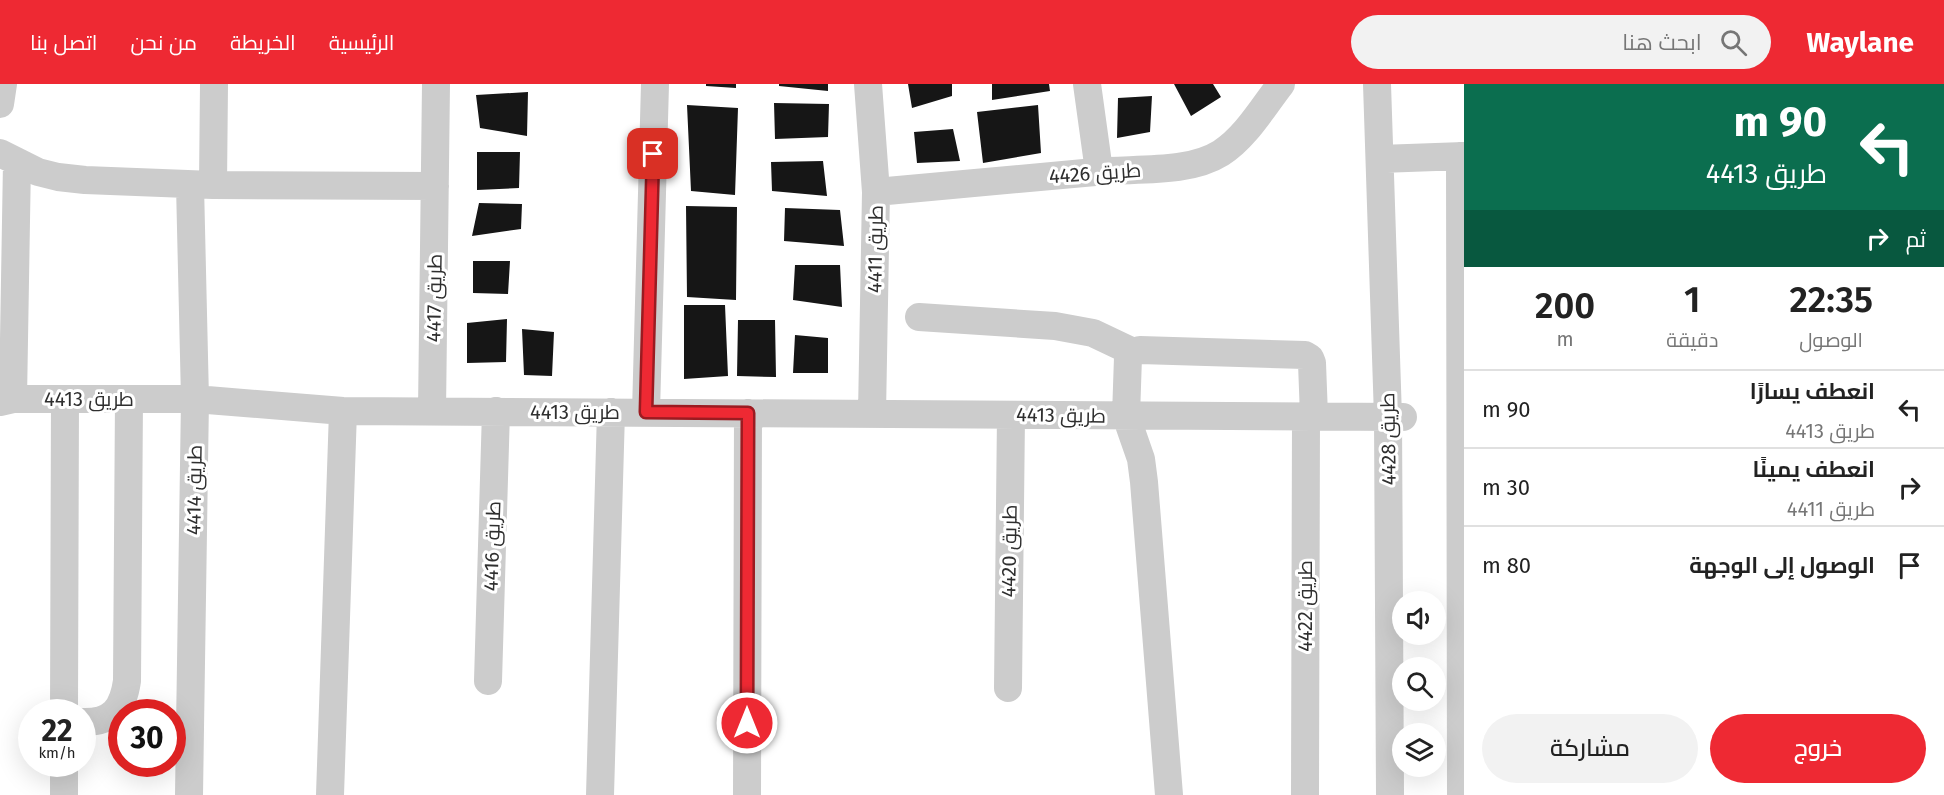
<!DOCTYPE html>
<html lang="ar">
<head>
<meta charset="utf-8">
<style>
	body { margin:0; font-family:"Fira Sans",Cairo,sans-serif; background:#f2f2f2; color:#222; direction:rtl; height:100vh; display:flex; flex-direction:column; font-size:22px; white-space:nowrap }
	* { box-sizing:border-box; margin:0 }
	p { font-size:20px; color:#767676 }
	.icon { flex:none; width:33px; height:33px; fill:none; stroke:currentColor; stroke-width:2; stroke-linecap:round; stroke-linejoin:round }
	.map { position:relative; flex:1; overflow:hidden; direction:ltr }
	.sheet { display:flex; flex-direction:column; background:#fff; width:480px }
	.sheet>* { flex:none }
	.guide { background:#0b6e4f; color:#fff; overflow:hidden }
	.tools { position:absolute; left:1392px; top:507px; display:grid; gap:12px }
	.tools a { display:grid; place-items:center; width:54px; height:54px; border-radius:50%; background:#fff; box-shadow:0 6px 24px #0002; font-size:30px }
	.speed { position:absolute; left:18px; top:615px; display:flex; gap:12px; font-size:30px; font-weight:700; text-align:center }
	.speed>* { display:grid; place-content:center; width:78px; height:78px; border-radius:50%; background:#fff; box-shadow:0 6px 24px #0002; line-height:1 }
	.speed small { font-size:15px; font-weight:400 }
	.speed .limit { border:9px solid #d22; background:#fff; color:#111 }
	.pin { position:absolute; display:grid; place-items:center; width:51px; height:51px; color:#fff; margin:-26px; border-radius:12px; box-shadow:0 3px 9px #0006 }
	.me { position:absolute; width:66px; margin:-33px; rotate:0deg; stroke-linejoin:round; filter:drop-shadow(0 0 4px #0008) }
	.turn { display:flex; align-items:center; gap:21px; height:126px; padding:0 18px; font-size:27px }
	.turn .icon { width:78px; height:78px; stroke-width:2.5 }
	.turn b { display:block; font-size:42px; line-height:51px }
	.then { display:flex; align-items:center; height:57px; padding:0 18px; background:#0003; gap:12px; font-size:22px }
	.eta { display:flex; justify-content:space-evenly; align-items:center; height:102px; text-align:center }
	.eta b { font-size:36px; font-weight:600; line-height:42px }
	.cta { display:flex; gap:12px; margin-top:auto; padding:12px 18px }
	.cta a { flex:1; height:69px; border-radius:36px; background:#ee2933; color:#fff; font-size:24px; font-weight:600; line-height:69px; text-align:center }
	.cta a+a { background:#f2f2f2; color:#222 }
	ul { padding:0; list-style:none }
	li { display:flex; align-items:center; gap:18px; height:78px; padding:0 18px; border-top:2px solid #e0e0e0 }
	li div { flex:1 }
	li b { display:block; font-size:22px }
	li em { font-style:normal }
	header { display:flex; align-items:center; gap:36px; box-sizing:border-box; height:84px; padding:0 30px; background:#ee2933; color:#fff }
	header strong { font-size:28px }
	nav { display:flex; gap:33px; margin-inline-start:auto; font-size:21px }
	.search { width:420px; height:54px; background:#f2f2f2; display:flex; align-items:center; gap:15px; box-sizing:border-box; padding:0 21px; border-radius:33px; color:#767676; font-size:22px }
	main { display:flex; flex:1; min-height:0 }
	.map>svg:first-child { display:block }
</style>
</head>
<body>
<header>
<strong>Waylane</strong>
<div class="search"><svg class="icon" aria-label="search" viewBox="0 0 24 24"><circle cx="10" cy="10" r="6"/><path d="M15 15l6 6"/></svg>ابحث هنا</div>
<nav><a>الرئيسية</a><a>الخريطة</a><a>من نحن</a><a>اتصل بنا</a></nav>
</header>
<main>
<section class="sheet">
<div class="guide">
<div class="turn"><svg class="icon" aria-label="left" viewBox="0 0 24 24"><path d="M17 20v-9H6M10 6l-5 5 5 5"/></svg><div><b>90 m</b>طريق 4413</div></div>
<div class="then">ثم<svg class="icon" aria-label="right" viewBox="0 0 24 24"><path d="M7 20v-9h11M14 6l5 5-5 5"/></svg></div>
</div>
<div class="eta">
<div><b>22:35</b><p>الوصول</p></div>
<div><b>1</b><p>دقيقة</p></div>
<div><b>200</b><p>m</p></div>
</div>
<ul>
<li><svg class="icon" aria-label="left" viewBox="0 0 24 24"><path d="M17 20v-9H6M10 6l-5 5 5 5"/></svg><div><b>انعطف يسارًا</b><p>طريق 4413</p></div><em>90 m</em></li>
<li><svg class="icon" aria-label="right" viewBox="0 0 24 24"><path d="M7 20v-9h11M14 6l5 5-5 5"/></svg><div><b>انعطف يمينًا</b><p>طريق 4411</p></div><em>30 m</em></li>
<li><svg class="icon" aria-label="arrive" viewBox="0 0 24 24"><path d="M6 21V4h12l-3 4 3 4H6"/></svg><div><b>الوصول إلى الوجهة</b></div><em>80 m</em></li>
</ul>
<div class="cta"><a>خروج</a><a>مشاركة</a></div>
</section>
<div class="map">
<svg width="1464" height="711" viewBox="0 0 1464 711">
	<rect width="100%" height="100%" fill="#fff"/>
	<path fill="#161616" d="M706,0H736V4L706,2Z
		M779,0H828V7L779,2Z
		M908,0H952V12L912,24Z
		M992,0H1049L1050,7L992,16Z
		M1174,0H1213L1221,13L1191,32Z
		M528,8L527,52L480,44L476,11Z
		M1152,12L1150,48L1117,54L1118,14Z
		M774,19L829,20L828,53L775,55Z
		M687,21L738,24L735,111L691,107Z
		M1038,21L1041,69L983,79L977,28Z
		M953,45L960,77L917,79L914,48Z
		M477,68H520L519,104L477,106Z
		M823,77L827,112L772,107L771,78Z
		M479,119L522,120L521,145L472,152Z
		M686,122L737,123L736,216L687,213Z
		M785,124L840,126L844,162L784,157Z
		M473,177H510L508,210L473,209Z
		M795,181H840L842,223L793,216Z
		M684,221H725L728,292L684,295Z
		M507,235L506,278L467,279V239Z
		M738,236H775L776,293L737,292Z
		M522,245L554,248L552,292L524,291Z
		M795,251L828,254V289H793Z"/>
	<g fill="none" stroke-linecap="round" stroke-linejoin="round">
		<path stroke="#ccc" stroke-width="28" d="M868,0L876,108L872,330
			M1087,0L1099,87
			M1377,0L1388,333L1390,711
			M0,20L3,0
			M0,69L38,88L58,93L85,96L213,101L435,102
			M1460,72L1461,711
			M1380,75L1464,72
			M213,101L214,0
			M876,108C949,101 1022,94 1095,88C1134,84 1188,90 1221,69C1246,53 1263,23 1281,0
			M919,233L1055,242L1093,249L1133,268
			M13,315L17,78
			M0,318L13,315H195L343,327L1403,333
			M432,327L436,0
			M646,328L655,0
			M488,597L496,327
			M1008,604L1011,331
			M64,628L65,315
			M82,638C113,639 123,624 127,597L129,315
			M64,711V680
			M189,711L195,315L190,101
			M330,711L343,327
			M600,711L611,328
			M747,711L748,329
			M1169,711L1144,398L1141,375L1126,332L1128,273L1133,268L1140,266L1305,271L1310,274L1312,279L1314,332
			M1305,711L1306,332"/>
	</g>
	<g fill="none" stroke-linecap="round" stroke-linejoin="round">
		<g stroke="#9b1b21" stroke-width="15">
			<path id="route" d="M653,70L646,328L748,329L747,639"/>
		</g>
		<use href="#route" stroke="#ee2933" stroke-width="10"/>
	</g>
	<g text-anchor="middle" stroke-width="6" stroke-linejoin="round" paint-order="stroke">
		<g font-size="20" fill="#2f2f2f" stroke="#fff">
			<text transform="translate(1095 89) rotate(-4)" y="7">طريق 4426</text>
			<text transform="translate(875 165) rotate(-89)" y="7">طريق 4411</text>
			<text transform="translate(434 214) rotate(-89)" y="7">طريق 4417</text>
			<text x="89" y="322">طريق 4413</text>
			<text x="575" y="335">طريق 4413</text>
			<text transform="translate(1061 331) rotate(1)" y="7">طريق 4413</text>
			<text transform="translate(1388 355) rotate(-91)" y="7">طريق 4428</text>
			<text transform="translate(194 406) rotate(-89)" y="7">طريق 4414</text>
			<text transform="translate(492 462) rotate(-88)" y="7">طريق 4416</text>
			<text transform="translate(1009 467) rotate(-89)" y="7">طريق 4420</text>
			<text transform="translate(1305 522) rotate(-90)" y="7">طريق 4422</text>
		</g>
	</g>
</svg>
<div class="tools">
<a><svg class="icon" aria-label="sound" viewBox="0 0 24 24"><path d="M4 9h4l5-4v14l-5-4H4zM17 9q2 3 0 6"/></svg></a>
<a><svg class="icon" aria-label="search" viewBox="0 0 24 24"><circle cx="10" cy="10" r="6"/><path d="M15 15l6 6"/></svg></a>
<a><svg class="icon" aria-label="layers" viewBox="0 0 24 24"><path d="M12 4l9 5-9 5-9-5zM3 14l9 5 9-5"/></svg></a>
</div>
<div class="speed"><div>22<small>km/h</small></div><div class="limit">30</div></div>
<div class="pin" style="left:653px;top:70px;background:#d93025"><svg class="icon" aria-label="arrive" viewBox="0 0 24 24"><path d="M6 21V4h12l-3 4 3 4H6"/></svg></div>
<svg class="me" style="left:747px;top:639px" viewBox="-20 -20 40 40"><circle r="17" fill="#ee2933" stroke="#fff" stroke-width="3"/><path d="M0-11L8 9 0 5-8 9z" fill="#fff"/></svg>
</div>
</main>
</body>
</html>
